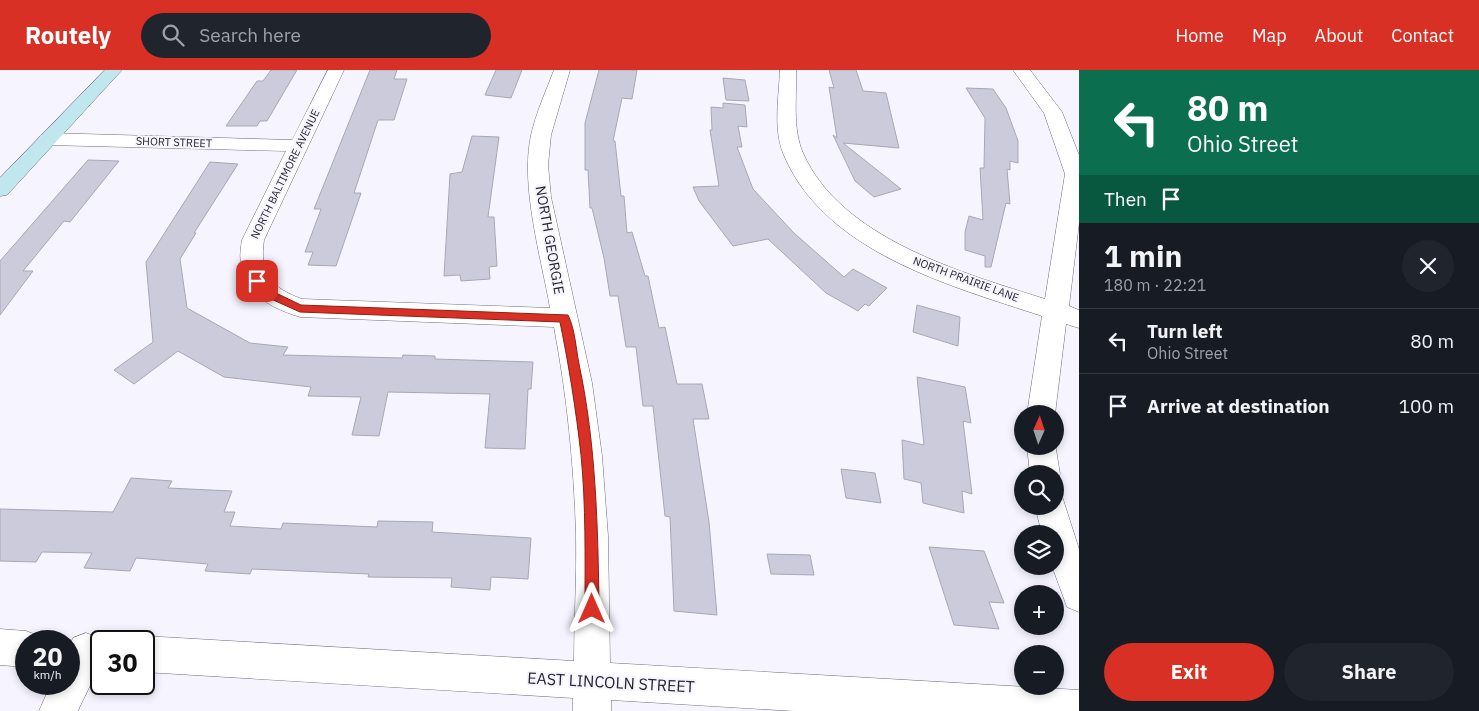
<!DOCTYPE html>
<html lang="en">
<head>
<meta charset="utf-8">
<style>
	body { margin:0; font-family:"IBM Plex Sans",sans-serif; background:#20242c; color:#f1f3f6; height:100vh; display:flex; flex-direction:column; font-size:19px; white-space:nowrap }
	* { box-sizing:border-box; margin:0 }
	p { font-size:16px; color:#9ea1a6 }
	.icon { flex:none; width:28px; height:28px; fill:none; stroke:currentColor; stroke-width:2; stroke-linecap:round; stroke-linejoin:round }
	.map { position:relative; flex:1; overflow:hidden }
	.drawer { display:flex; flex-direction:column; background:#171b24; width:400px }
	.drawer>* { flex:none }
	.hud { background:#0b6e4f; color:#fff; overflow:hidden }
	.needle { width:32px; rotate:3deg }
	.tools { position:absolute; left:1014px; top:335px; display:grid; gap:10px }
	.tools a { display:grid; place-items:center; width:50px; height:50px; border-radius:50%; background:#171b24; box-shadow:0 2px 8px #0003; font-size:25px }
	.speed { position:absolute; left:15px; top:560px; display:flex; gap:10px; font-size:25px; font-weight:700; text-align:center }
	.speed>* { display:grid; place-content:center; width:65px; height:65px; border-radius:50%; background:#171b24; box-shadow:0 2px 8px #0003; line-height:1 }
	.speed small { font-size:12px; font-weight:400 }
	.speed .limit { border:2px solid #111; border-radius:8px; background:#fff; color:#111 }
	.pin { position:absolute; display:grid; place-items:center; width:42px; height:42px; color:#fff; margin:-21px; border-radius:10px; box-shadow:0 2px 8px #0006 }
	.me { position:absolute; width:55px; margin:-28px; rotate:0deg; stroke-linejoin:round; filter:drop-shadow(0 0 4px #0008) }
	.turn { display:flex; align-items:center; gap:18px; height:105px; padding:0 25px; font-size:22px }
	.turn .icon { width:65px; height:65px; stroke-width:2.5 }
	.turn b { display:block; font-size:35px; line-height:42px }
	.then { display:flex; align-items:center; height:48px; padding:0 25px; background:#0003; gap:10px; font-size:19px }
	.round { display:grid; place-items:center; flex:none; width:52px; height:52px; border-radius:26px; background:#20242c }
	.overview { display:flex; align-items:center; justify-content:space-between; height:85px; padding:0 25px }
	h1 { font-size:30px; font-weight:700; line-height:38px }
	.action { display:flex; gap:10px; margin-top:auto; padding:10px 25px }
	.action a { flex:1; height:58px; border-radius:30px; background:#d93025; color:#fff; font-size:20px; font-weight:700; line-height:58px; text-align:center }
	.action a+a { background:#20242c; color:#f1f3f6 }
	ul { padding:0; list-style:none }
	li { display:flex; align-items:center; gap:15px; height:65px; padding:0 25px; border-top:1px solid #363941 }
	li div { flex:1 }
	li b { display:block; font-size:19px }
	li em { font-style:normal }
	header { display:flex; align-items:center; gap:30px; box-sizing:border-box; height:70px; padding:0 25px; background:#d93025; color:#fff }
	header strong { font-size:24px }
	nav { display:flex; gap:28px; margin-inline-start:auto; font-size:18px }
	.search { width:350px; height:45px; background:#20242c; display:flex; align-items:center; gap:12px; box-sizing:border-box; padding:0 18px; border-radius:28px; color:#9ea1a6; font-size:19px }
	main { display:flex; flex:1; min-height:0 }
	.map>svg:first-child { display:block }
</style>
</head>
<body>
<header>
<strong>Routely</strong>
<div class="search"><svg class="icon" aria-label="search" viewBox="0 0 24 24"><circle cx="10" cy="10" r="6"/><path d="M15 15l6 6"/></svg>Search here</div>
<nav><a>Home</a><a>Map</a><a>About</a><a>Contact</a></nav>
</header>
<main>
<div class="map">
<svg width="1079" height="641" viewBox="0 0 1079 641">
	<rect width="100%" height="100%" fill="#f6f5ff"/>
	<path fill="#cccbdb" stroke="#a8a7b6" d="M271,0H297L267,51H260L257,56H226L257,11H263Z
		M370,0H397L394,9H407L394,50H378L354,123H361L336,196L308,195L313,182H305L321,139H314Z
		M496,0H522L511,28L485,25Z
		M599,0H637L632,29L622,28L613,71H615L621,126H624L627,163L632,162L645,206H648L659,258L665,257L677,314H702L709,349H693L709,452L717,545L674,541L670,447L665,446L653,336H643L636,277H626L618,226H610L604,188L592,138H590L588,100H585V53Z
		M829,0H856L863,21L886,23L899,78L843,73L901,119L874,127L855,111L833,65L837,68L829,17L834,18Z
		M723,8L745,10L749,31L726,30Z
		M966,18L993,19L1006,38L1018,71V93L1010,91V100L1007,99L1010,134L1006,133L991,197H985V186L965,180V162L969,146L983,150L980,98H984L985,48Z
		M723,33L745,35L747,57L738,56L742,77H737L753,119L794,163L844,207L853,199L887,218L869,236L865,234L858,241L826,223L768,169L733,176L699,131L693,117L719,116L710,60H712L711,37L723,38Z
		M472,66L499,67L488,147H494L497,196L489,197L490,209L461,211L460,205L444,206L450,104L462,102Z
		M88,90L119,91L70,152L64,151L23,201H33L0,245V191Z
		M210,92L238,94L194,163H196L180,189L187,238L250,273L288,277L283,285L402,288L403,285L435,286V289L533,292L531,319H528L525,379L485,378L490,324L388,322L379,366L352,365L361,327L308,326L311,317L224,307L178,281L134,314L114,300L153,272L146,192Z
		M917,235L960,247L958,276L913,262Z
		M917,307L965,317L971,353L963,351L972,424L962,421L964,443L923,433L921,413L904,409L902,370L924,375Z
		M841,399L875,403L881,433L846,428Z
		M131,408L172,411L168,418L232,421L224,442H235L230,456L281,459L283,453L377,457L378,451L433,452L432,462L531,468L528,509L491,507L490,520L451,517L452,508L368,507L369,504L252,499L250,504L205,501L208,494L136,488L130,501L84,498L92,483L42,482L36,492L0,491V439L113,442Z
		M929,477L984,481L1004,533L989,532L999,559L954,555Z
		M767,484L810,485L814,505L771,504Z"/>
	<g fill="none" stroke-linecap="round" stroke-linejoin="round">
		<g stroke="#6e6c7a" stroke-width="1">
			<path id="street" d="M328,0H344L264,170C259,203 271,218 302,229L550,238C541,186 520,117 531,65C536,43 546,21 554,0H570L551,65L548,95L551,127L592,313L602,386L608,466L610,593L1079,620V641H794L611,630V641H573V628L144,602V571H131L144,566L574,591C574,549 577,507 576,465C574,395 567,326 554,257L300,247C261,235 233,215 242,170L286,81L48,75L41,73L38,69L41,65L48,63L292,70Z
				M780,0H796C797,27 792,58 803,83C841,169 963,203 1045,229L1065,104L1044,43L1013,0H1030L1062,42L1079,85V153L1069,236L1079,240V258L1066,254L1055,344H1027L1042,246C951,216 823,182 783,83C773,58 779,26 780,0Z
				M1055,373L1060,404L1055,414V404H1030L1027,376H1055Z
				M1055,423L1062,426L1079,479V542L1067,537L1052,496H1055V464H1042L1035,436H1055Z
				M0,559L26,561L39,566L41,571H26V597L0,595Z
				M86,563L99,568C108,589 86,621 78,641H39L51,614H69V577L73,568Z"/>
		</g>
		<g stroke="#6e6c7a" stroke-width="1">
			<path id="secondary" d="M105,0H122L7,125L0,126V108Z"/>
		</g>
		<use href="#street" fill="#fff" fill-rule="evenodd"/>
		<use href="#secondary" fill="#c0e7ee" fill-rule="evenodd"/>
	</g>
	<path fill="#d93025" stroke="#8d1f18" d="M257,208L278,224L301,235L568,245C575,259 576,279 579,294C596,374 598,457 599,539L597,544L592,546L587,544L585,539C585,487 586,436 581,385C576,340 569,296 560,252L300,242L271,229L253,214L252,211Z"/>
	<g text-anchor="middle" stroke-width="4" stroke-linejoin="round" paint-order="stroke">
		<g font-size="11" fill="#27262c" stroke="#f6f5ff">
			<text transform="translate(174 72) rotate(2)" y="4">SHORT STREET</text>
			<text transform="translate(285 104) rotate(-64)" y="4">NORTH BALTIMORE AVENUE</text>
			<text transform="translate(966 209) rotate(20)" y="4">NORTH PRAIRIE LANE</text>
		</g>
		<g font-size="14" fill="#27262c" stroke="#f6f5ff">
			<text transform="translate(550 170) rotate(80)" y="5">NORTH GEORGIE</text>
		</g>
		<g font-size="16" fill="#27262c" stroke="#f6f5ff">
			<text transform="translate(611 612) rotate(3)" y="6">EAST LINCOLN STREET</text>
		</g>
	</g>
</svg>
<div class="tools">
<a><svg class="needle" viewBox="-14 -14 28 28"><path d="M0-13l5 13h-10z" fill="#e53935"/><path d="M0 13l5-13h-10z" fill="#9ea1a6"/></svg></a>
<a><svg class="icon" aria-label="search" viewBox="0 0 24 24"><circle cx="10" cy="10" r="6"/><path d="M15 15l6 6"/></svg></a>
<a><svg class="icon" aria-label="layers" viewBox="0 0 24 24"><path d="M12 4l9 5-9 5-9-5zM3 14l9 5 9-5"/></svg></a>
<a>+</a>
<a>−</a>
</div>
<div class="speed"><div>20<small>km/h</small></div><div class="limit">30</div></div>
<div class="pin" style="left:257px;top:211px;background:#d93025"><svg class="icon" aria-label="arrive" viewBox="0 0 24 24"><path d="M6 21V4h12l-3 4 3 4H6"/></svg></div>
<svg class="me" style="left:592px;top:539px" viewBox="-20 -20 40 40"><path d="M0-17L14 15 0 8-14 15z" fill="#d93025" stroke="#fff" stroke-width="4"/></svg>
</div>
<section class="drawer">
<div class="hud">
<div class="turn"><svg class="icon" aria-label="left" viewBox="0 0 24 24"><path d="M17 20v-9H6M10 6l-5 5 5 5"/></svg><div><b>80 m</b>Ohio Street</div></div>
<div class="then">Then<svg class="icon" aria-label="arrive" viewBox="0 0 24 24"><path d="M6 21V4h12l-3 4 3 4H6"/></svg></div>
</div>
<div class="overview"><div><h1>1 min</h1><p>180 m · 22:21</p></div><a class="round"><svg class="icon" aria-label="close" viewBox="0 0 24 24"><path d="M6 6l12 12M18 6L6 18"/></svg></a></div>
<ul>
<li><svg class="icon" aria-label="left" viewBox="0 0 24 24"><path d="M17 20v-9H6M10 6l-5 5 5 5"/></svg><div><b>Turn left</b><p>Ohio Street</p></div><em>80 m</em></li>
<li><svg class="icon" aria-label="arrive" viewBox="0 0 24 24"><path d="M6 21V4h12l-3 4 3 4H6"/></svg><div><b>Arrive at destination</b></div><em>100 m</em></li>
</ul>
<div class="action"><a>Exit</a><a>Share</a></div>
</section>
</main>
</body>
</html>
